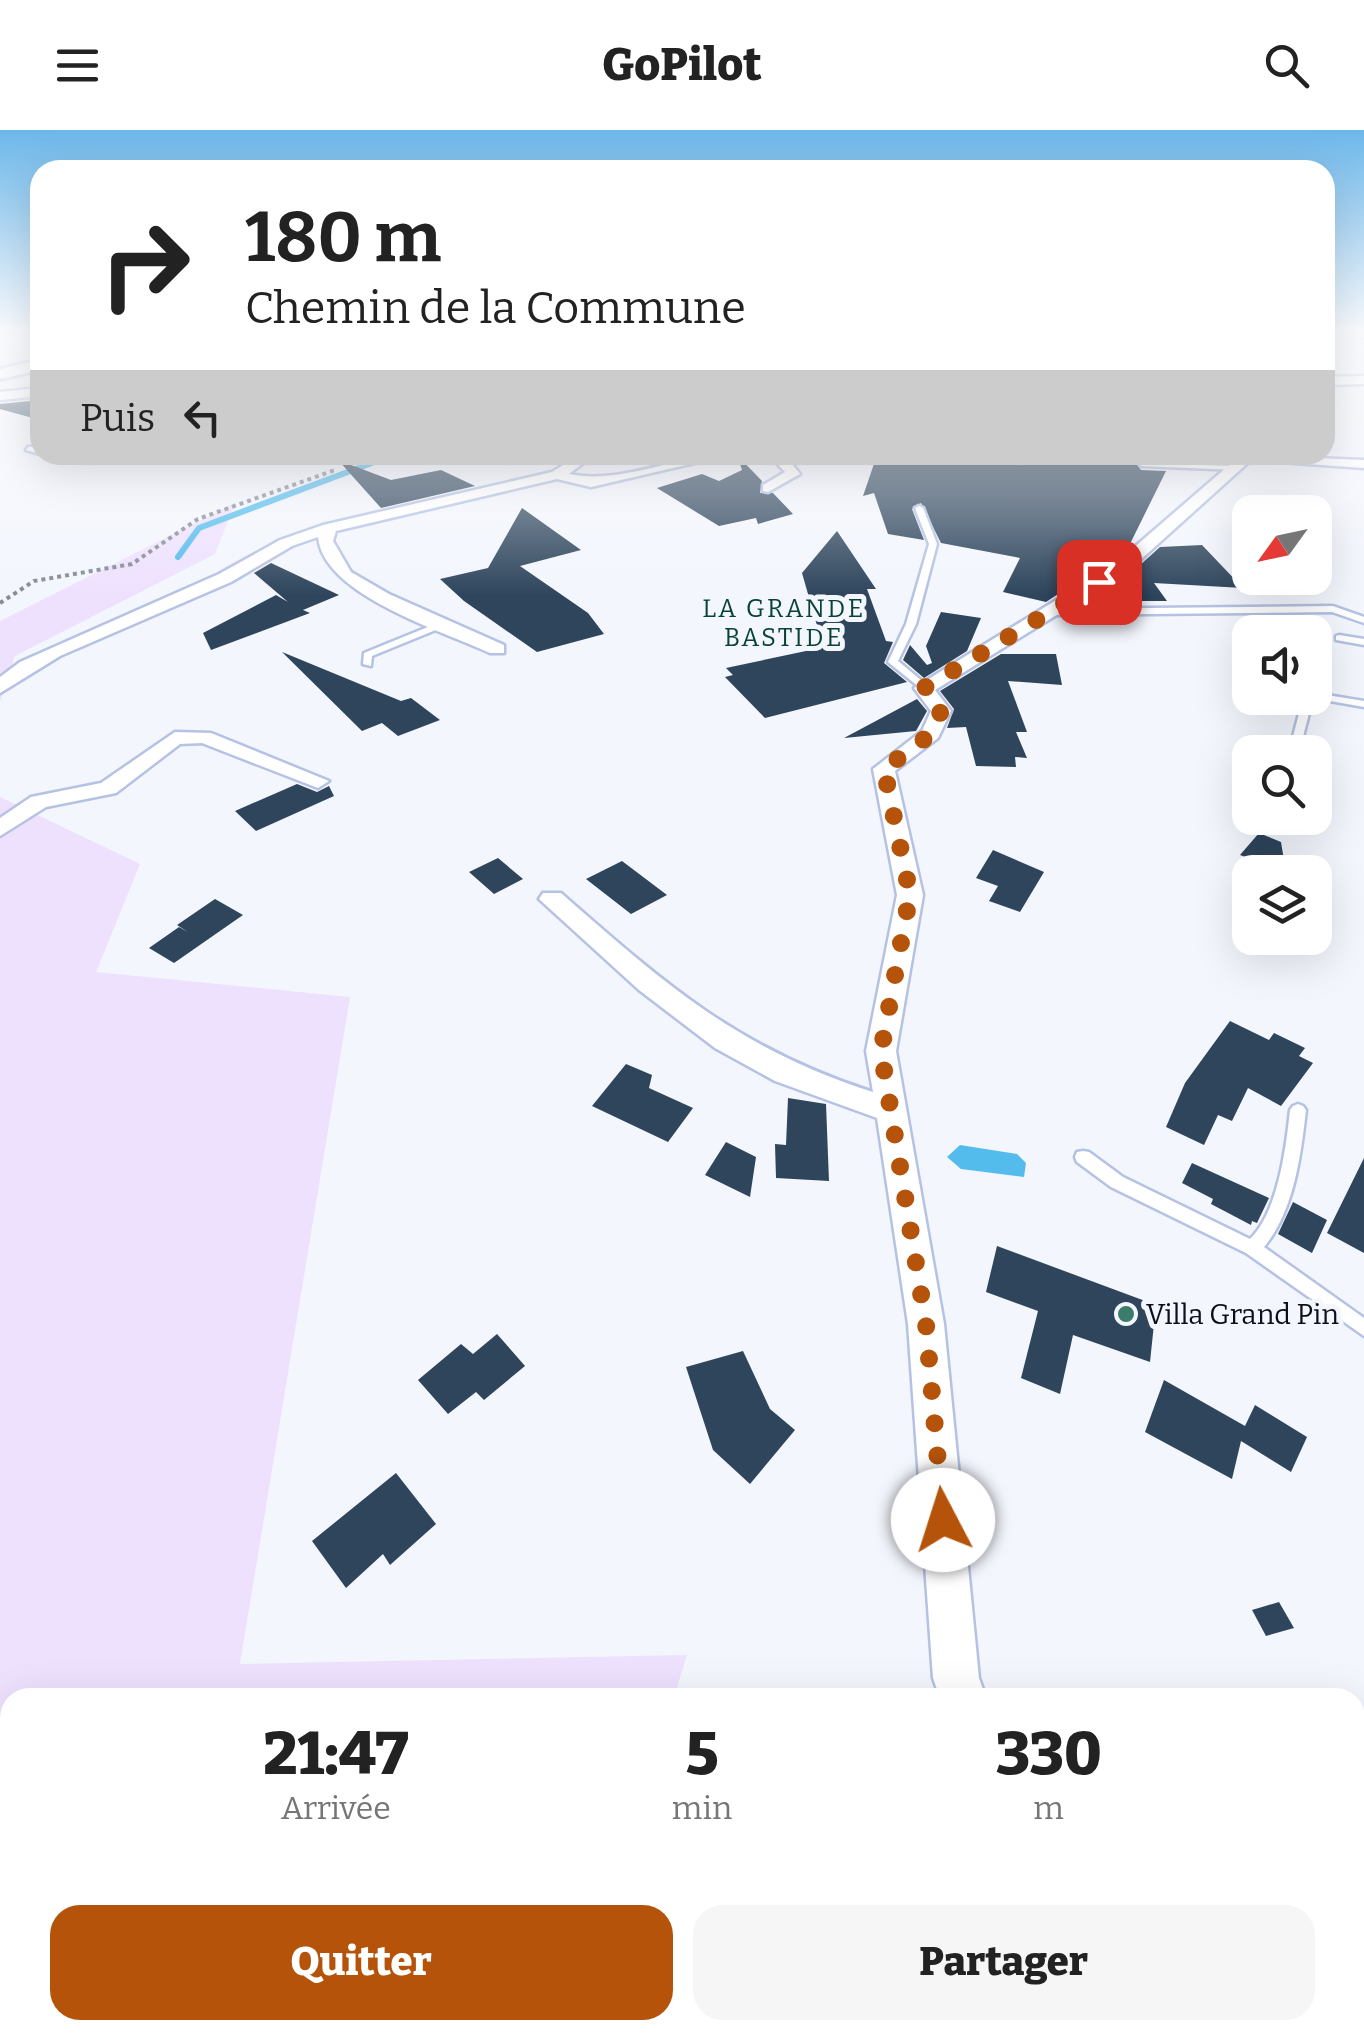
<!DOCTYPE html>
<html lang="fr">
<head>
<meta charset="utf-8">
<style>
	body { margin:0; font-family:Bitter,serif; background:#f6f6f6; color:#222; height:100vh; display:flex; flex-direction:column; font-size:38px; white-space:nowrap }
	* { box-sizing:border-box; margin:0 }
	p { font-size:32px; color:#767676 }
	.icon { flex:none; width:55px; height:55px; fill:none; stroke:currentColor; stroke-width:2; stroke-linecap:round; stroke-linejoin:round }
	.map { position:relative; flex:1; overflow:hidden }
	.side { position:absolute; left:0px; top:1558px; width:1365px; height:352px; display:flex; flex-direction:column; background:#fff; border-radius:30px 30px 0 0; box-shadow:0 10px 40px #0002 }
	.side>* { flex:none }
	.guide { position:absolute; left:30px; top:30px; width:1305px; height:305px; border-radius:30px; box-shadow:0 10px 40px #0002; background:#fff; color:#222; overflow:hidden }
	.needle { width:65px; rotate:237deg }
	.buttons { position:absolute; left:1232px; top:365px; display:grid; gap:20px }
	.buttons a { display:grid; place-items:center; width:100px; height:100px; border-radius:20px; background:#fff; box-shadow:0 10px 40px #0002; font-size:50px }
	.pin { position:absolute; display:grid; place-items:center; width:85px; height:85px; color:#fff; margin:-42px; border-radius:20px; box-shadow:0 5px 15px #0006 }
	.me { position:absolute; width:110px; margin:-55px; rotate:355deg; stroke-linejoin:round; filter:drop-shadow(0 0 8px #0008) }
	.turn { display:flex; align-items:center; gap:35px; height:210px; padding:0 50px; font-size:45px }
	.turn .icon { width:130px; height:130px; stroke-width:2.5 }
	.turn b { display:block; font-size:70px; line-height:85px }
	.then { display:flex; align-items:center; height:95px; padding:0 50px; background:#0003; gap:20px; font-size:38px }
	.eta { display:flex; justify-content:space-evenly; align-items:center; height:170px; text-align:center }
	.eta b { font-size:60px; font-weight:800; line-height:70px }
	.action { display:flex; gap:20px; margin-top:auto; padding:20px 50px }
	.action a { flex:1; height:115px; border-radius:30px; background:#b45309; color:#fff; font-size:40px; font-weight:800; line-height:115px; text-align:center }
	.action a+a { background:#f6f6f6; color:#222 }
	header { display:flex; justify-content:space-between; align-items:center; height:130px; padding:0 50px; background:#fff; font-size:45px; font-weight:800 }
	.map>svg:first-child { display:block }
</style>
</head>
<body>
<header><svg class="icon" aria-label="menu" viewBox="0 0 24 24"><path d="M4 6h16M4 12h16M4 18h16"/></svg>GoPilot<svg class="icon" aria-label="search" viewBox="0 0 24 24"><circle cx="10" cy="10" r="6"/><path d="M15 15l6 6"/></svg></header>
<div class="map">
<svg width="1364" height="1909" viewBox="0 0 1364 1909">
	<rect width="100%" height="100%" fill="#f3f6fd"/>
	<path fill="#eee1fe" d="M235,373L215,424L15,526L0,572V491Z
		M0,667L140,734L96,842L350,867L240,1534L687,1525L674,1567L10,1568V1900H419L382,1909H0Z"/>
	<path fill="#53bcec" d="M960,1015L1017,1024L1026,1033L1024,1047L961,1039L947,1027Z"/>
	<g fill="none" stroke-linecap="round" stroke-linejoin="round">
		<path stroke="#53bcec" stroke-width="6" d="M178,427L199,398L393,325"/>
	</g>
	<path fill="#2e455c" d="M40,270V290L0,279V274Z
		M737,325L762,351L760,363H773L793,384L758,394L756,388L719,396L657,358L702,344L719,351L742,340Z
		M877,325H1170L1169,330L1135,332L1141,340L1166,341L1128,418L1046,472L1003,462L1020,428L941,413L921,373L912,379L924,410L888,404L874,363L863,366Z
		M338,330L391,350L441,340L475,356L381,378Z
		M522,378L581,420L520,436L588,483L604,504L537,522L464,471L440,449L488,438Z
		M837,401L876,459H867L886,511L893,512L884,533L907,552L765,588L725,547L733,545L726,538L806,521L804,514L822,513L802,443Z
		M1202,415L1243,458L1154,453L1167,471H1087L1130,444L1160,417Z
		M271,433L339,465L303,480L310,483L211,520L203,503L276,465L288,472L254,443Z
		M941,482L981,488L967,521L924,548L903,530L910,515L927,535L932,533L926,516Z
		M282,522L401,571L411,568L440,590L398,606L382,593L362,601Z
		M1001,524H1056L1062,555L1008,551L1027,602H1016L1027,628L1015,627L1016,637L976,636L966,597L947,598L954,579L940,561Z
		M917,569L927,581L916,601L844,608Z
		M297,654L317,662L329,656L334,666L256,701L235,681Z
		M1259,703L1281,712L1286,742L1240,725Z
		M993,720L1044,742L1020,782L989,771L998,756L976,748Z
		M498,728L523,749L494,764L469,742Z
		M622,731L667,765L631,784L586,749Z
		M215,769L243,785L174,833L149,818L179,797L188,802L177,795Z
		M1230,891L1269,910L1274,903L1305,918L1299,926L1313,933L1281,976L1248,958L1232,991L1218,985L1204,1015L1166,997L1185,953Z
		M626,934L652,945L649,958L693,978L668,1012L592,976Z
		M788,968L826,974L829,1051L776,1048L775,1014L786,1015Z
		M726,1012L756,1027L750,1067L705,1045Z
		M1364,1028V1123L1327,1103Z
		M1192,1033L1269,1068L1257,1093L1252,1091L1251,1095L1211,1074L1213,1069L1182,1053Z
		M1293,1072L1327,1090L1312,1123L1278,1104Z
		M997,1116L1156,1175L1150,1232L1073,1205L1060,1264L1021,1248L1038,1181L986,1162Z
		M497,1204L525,1236L484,1270L476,1262L448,1284L418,1250L461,1214L473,1224Z
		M743,1221L770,1279L795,1300L750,1354L713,1320L686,1237Z
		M1164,1250L1245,1296L1255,1275L1307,1307L1291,1342L1241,1311L1232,1349L1145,1302Z
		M396,1343L436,1394L390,1435L383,1424L346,1458L312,1411Z
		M1279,1472L1294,1498L1266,1506L1252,1480Z"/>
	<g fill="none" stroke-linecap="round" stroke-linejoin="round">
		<g stroke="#b5c2e3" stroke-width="5">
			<path id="lane" d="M1139,333L1237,336L1241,338L1237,340L1141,336Z
				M919,376L923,378L937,414L916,494L898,531L928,556L929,558L924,561L888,532L906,494L929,414L915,378Z
				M1333,476L1364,487V493L1332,482L1052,485L1048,482L1052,479Z
				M445,490L450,493L448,495L372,526L371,536L363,534L364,523Z
				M1339,505L1364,509V515L1336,510V506Z
				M1315,563L1364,571V577L1313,568L1299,622H1289L1303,568H1315Z
				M1298,974L1303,976L1306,980C1301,1025 1294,1081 1264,1117L1364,1188V1206L1246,1123L1111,1057L1077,1032L1075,1027L1077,1022L1083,1021L1089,1022L1123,1047L1250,1109C1278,1082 1286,1018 1290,980L1293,976Z"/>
		</g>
		<g stroke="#b5c2e3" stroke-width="5">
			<path id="street" d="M0,199H18L0,204Z
				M1325,201H1364V207H1325Z
				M1364,246V254L1325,255V247Z
				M40,258V266L0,270V262Z
				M40,316V324L26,320L28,317Z
				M340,325H376L359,333Z
				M568,325H582L586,331L569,344C620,355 676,325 729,325L591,357L557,349L336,401L333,411L351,442L389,464L504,515V523H490C443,501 323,465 318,407L292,416L231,452L60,526L0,563V547L20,532L219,444L280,410L323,395L552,342L571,330Z
				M769,325H785L800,344L768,362L763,361V355L785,342Z
				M1241,325L1364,330V338L1251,330L1128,441L935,560L951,581L938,608L895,641L923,765L896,921L944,1194L979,1548L986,1568H940L933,1548L908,1194L877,988L775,951L715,918L639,860L539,769L543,763H561C666,855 737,918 873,962L866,921L897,765L873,639L922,601L931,581L914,558L1116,433Z
				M175,602L211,603L329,651L318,658L202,613L180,614L116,663L46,677L0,706V688L31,667L101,653Z
				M1059,1900H1114L1117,1909H1063Z"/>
		</g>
		<g stroke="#b5c2e3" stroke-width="6">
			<path id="secondary" d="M40,230V240L0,249V239Z"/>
		</g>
		<path stroke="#888b94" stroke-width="4" stroke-dasharray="4 4" stroke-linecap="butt" d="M0,473L34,451L132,434L198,389L335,340"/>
		<use href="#lane" fill="#fff" fill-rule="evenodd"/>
		<use href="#street" fill="#fff" fill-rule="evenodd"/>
		<use href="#secondary" fill="#fff" fill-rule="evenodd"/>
	</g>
	<linearGradient id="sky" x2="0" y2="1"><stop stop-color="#6cb7ea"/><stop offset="0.43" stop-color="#fafbfe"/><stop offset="1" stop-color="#fafbfe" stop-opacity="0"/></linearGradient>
	<rect width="1364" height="466" fill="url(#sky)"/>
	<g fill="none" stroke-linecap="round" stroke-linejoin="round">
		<path stroke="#b45309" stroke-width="18" stroke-dasharray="0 32.4" d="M943,1390L926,1194L881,921L910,764L884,639L931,604L941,581L924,558L1099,452"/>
	</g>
	<circle fill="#3b7c6b" stroke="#f3f6fd" stroke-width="4" cx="1126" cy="1184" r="10"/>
	<g text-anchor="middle" stroke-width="10" stroke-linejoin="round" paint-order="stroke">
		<g font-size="25" letter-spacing="2.5" fill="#094236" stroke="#f3f6fd">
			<text x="784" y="487">LA GRANDE<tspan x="784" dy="29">BASTIDE</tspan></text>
		</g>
		<g font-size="28" fill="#0c101b" stroke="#f3f6fd" text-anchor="start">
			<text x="1146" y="1194">Villa Grand Pin</text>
		</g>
	</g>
</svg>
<div class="buttons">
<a><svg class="needle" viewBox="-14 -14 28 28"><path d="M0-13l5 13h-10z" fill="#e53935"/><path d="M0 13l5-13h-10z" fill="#767676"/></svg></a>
<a><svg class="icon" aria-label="sound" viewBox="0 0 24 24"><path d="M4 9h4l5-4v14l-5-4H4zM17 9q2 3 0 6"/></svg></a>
<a><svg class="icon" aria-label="search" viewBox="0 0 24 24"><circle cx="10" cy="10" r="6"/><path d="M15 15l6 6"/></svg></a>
<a><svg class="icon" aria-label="layers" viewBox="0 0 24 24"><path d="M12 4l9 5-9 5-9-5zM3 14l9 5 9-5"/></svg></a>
</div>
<div class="pin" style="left:1099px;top:452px;background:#d93025"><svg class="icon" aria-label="arrive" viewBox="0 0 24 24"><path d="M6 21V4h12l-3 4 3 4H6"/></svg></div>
<svg class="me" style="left:943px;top:1390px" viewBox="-20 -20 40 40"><circle r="19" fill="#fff"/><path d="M0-13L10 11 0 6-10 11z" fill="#b45309"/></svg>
<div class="guide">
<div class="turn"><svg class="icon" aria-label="right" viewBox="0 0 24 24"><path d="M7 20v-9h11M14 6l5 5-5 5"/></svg><div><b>180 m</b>Chemin de la Commune</div></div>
<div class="then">Puis<svg class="icon" aria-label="left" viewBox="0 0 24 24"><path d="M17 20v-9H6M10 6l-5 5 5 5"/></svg></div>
</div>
<section class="side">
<div class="eta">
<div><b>21:47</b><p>Arrivée</p></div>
<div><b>5</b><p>min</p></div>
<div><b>330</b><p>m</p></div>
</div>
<div class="action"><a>Quitter</a><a>Partager</a></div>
</section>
</div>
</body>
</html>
